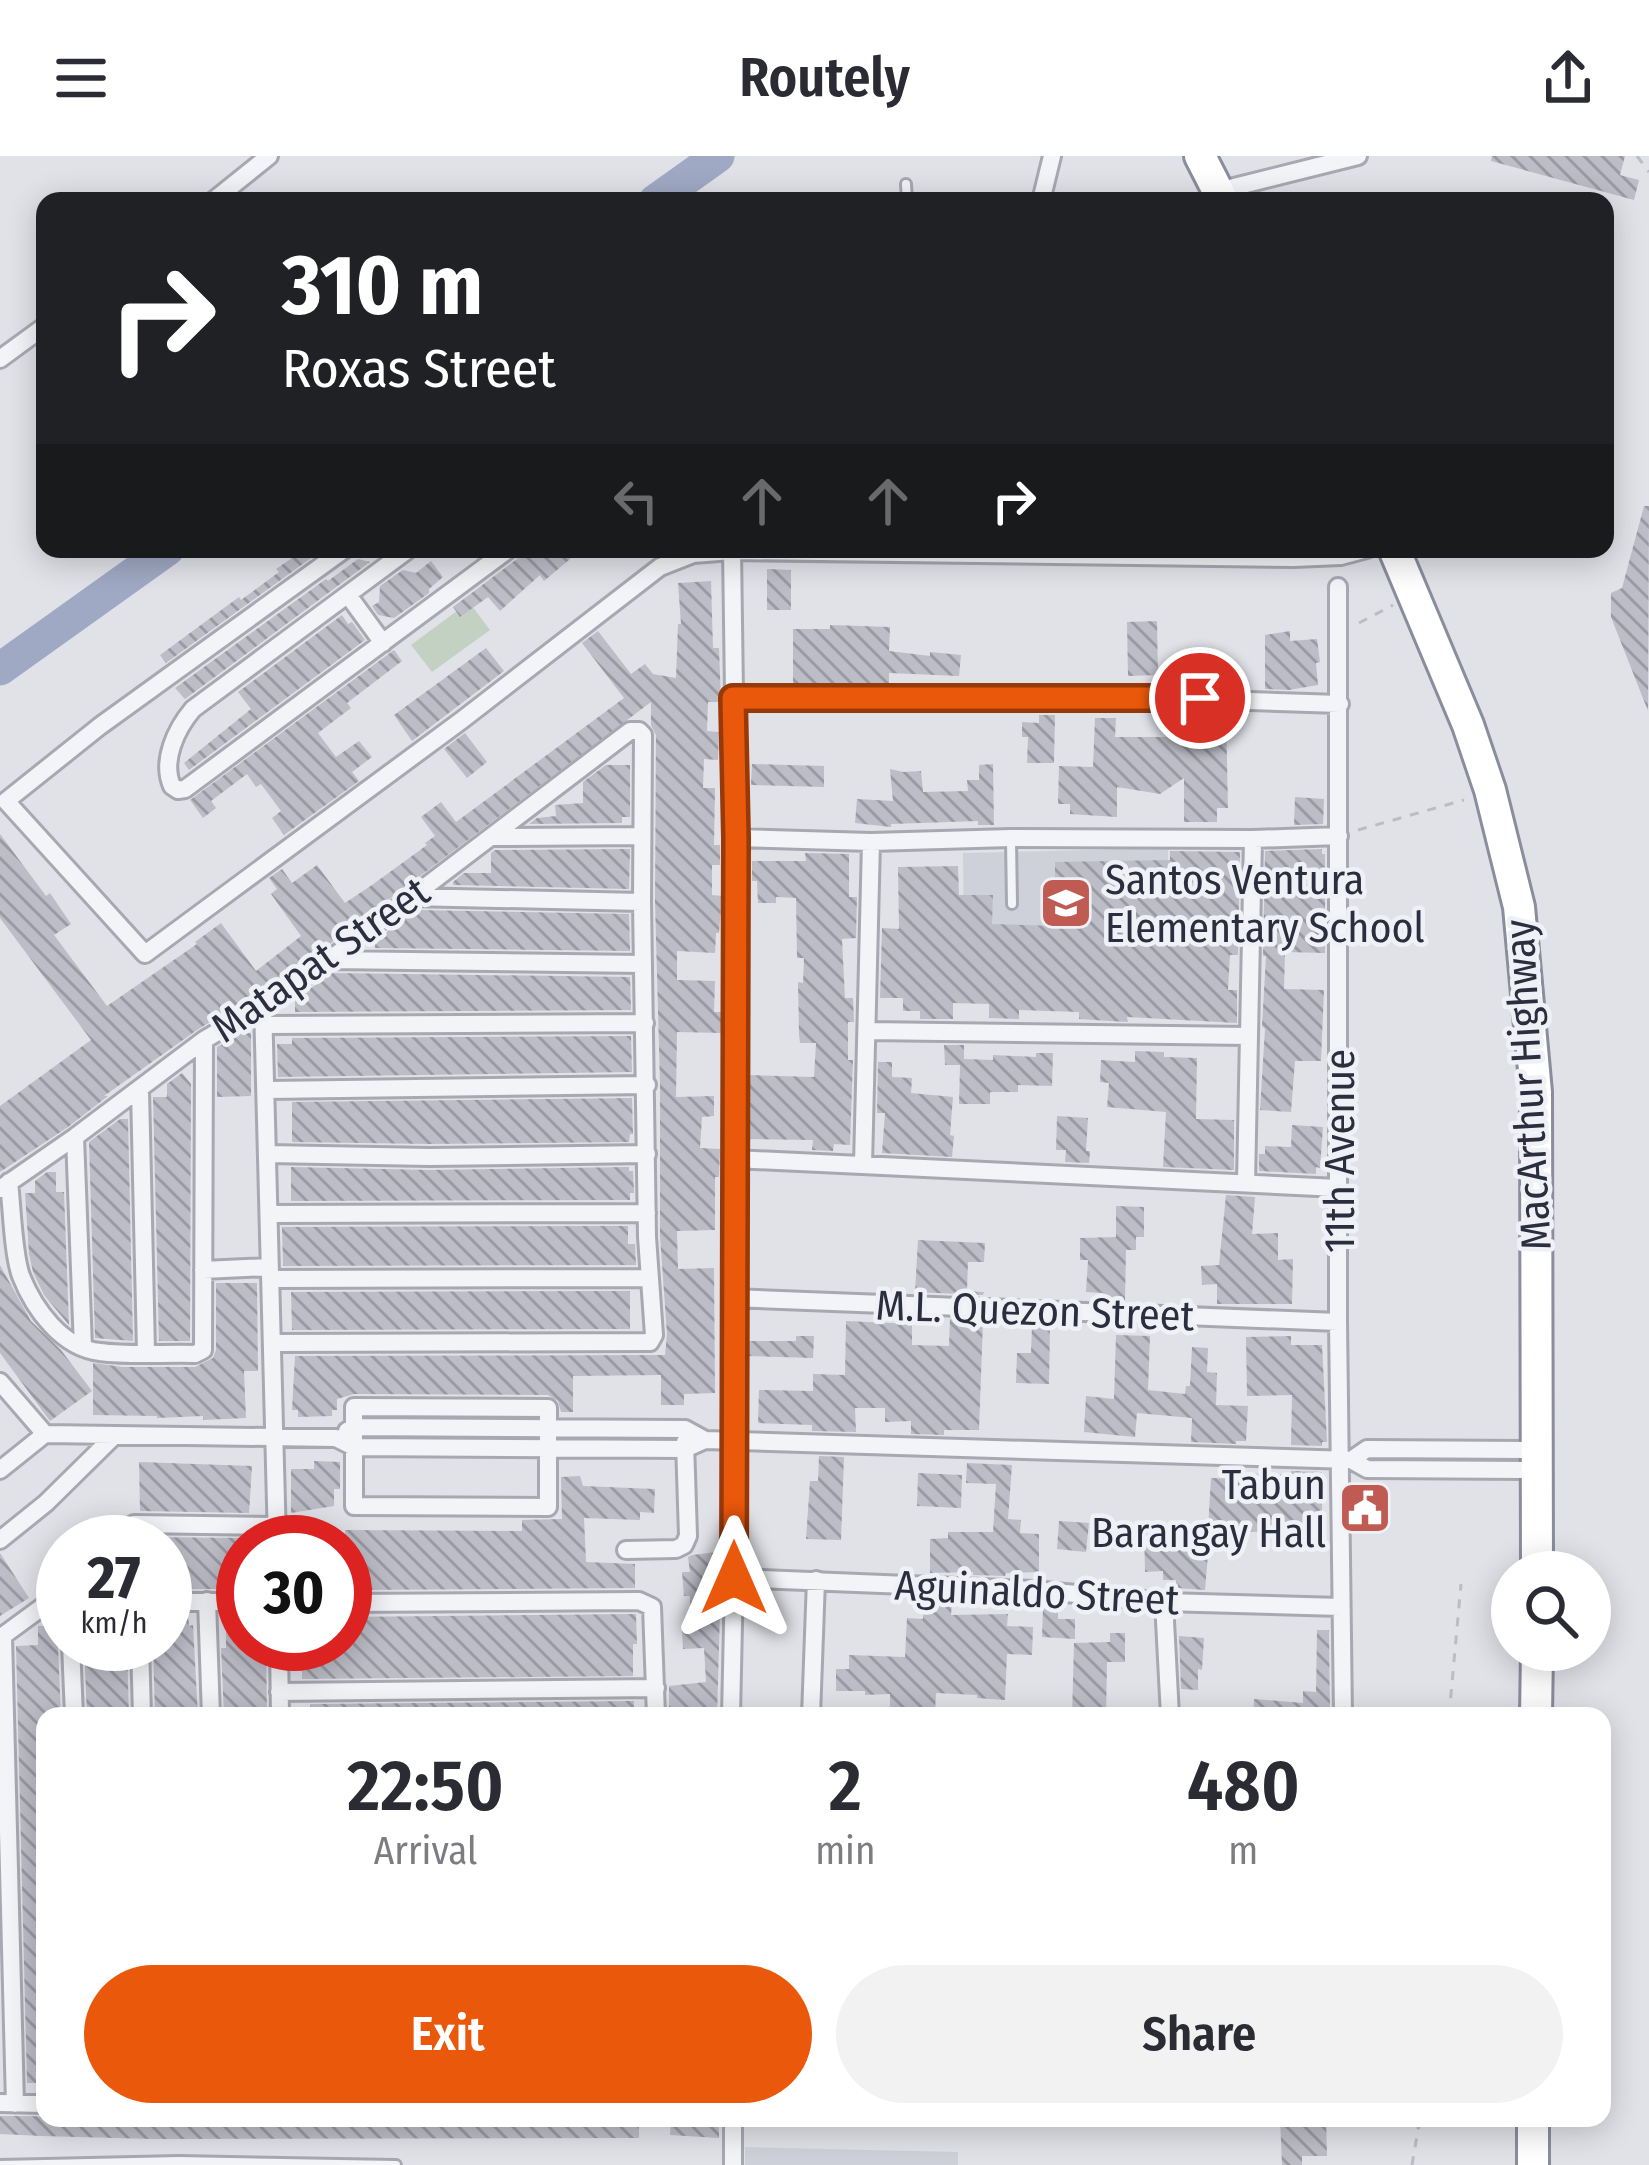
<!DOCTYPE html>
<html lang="en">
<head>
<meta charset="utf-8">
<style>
	body { margin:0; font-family:"Fira Sans Condensed",sans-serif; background:#f2f2f3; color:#2b2b33; height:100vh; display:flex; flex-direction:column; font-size:45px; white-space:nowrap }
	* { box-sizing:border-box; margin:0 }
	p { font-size:39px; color:#7c7c81 }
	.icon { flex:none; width:66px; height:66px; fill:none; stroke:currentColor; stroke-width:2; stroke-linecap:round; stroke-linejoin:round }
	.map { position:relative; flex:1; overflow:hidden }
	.sheet { position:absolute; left:36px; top:1551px; width:1575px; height:420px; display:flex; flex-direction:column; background:#fff; border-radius:24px; box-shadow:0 6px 30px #0003 }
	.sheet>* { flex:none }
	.banner { position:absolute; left:36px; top:36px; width:1578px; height:366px; border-radius:24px; box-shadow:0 6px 30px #0003; background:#202124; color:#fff; overflow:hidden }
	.tools { position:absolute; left:1491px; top:1395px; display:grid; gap:24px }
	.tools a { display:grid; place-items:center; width:120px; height:120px; border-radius:50%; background:#fff; box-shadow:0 6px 30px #0003; font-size:60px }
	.speed { position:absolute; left:36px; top:1359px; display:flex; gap:24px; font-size:60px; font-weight:700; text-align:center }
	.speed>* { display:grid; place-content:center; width:156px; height:156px; border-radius:50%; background:#fff; box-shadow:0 6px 30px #0003; line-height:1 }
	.speed small { font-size:30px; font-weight:400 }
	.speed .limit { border:18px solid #d22; background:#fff; color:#111 }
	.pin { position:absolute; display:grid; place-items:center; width:102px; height:102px; color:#fff; margin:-51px; border:6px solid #fff; border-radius:50%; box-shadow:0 3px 12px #0007 }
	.me { position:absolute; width:132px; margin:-66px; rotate:0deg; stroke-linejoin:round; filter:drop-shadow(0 0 9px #0008) }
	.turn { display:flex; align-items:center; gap:42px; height:252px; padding:0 48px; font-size:54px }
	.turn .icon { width:156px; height:156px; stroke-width:2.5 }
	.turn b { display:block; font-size:84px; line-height:102px }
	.lanes { display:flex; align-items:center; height:114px; padding:0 48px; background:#0003; justify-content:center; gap:60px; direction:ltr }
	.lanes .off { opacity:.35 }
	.eta { display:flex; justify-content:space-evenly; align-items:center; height:204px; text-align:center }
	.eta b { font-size:72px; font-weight:600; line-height:84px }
	.action { display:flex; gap:24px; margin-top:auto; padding:24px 48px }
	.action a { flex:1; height:138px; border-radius:72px; background:#ea580c; color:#fff; font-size:48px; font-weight:600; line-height:138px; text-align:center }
	.action a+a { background:#f2f2f3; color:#2b2b33 }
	header { display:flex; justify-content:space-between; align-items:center; height:156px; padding:0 48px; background:#fff; font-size:54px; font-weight:600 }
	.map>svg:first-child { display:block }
</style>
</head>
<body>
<header><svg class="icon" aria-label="menu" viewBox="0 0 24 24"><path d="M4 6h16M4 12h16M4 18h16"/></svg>Routely<svg class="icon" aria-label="share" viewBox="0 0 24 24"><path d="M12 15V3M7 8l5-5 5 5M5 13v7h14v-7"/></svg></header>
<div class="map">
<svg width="1649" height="2009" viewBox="0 0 1649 2009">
	<defs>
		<pattern id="building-back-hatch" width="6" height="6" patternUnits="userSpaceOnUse" patternTransform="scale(3)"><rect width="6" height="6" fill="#bcbdc7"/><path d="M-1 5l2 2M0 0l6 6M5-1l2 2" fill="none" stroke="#999aa3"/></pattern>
	</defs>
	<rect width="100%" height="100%" fill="#e1e2e8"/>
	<path fill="#cfd1da" d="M1168,692V797L964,800L963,697Z
		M745,1991L958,1996V2009H745Z"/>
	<path fill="#c3d1c3" d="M469,446L490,474L432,516L411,489Z"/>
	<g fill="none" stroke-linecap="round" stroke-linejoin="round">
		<path stroke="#a0a9c4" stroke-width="33" d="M655,45L718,0
			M0,513L168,393"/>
	</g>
	<path fill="url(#building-back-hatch)" d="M1492,0H1625L1620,19L1639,24L1634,44L1491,5Z
		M1644,350H1649L1648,555L1611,461V437L1622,432Z
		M305,393L311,402L166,507L160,499L239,441L241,444L279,416L276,413Z
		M522,393H582L544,425L540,419L500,455L488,441L460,461L453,451L517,403Z
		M358,403L370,406L185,543L175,532L326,423L328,425Z
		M431,405L443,421L429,433V437L394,462L378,459L372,450L379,446L380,430L403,414L416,417Z
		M767,413L791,414V454H767Z
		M711,425L713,492H719L721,546H708L707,575L719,576L718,604L704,603L703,632H715L714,689H720V709H712V739L722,740L719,777H716L715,797L677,795V824L715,825L714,856H722V877L677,876L676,941L714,940V960L702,961L700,992L720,993L719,1021H715V1074L677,1075L678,1113L714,1112L715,1237L684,1238V1249H661V1219L573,1220V1256H561L558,1245L548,1239L354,1238L337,1243V1254H332V1260L298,1261V1254H292L295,1200L665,1199L667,1178L660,1080V928L655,746L656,579L651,569V546L322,794L254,839L197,874L104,940H108L68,971L0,1016V950L91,884L0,762V678L46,740L50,737L71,768L54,779L107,850L197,788L195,786L221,767L256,815L301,780L271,738L277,733L269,722L282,713L292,727L317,709L345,747L372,729L427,689L425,687L435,680L421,661L441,646L456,666L624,542L582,487L598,475L631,518L645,508L653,518L676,522L678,468H681L678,427Z
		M342,459L348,468L352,466L365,484L189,614L184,607L251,553L238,536Z
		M1157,465L1158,519L1128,520L1127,466Z
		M830,469L890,471L889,495L930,500V496L961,499L959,520L889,517V529H793V473H830Z
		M1290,475V485L1317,483L1320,506L1316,507L1318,529L1289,534L1265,533V479Z
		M486,492L504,515L412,585L394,559Z
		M394,494L402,505L347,547L351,552L318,577L336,601L359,585L372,601L352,616L359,625L284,679L272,662L281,655L261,628L256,631L247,618L211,645L216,652L203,662L190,644Z
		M1183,558H1226L1228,652H1217V666H1184V622L1160,638L1117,631V661L1070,658V648H1058L1059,610L1093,611L1095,562H1116L1115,581H1183Z
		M1039,559H1055L1054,607H1027L1028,581H1022V566L1039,567Z
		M465,577L487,606L467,622L444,593Z
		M752,608L824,610V631L751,629Z
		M993,608L994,669H978V665L891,668V671L855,667L857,643L893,645L890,613L903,616L921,615L923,636L968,635L967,624H979V609Z
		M606,609H630V661H622V667L529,668L537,662L556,660L555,649L583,647V626Z
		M1295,641L1324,643L1323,668L1294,669Z
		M630,693L629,733L453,729V726L464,717H491V697L495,694Z
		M1322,693V698H1325V797L1285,796L1284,833L1324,834L1321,905H1295L1291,956L1260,954L1265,873L1262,870L1266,800H1263L1265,695Z
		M1170,695L1240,696L1238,799H1230L1228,834H1237V867L1127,861L1128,866L1109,865L1079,863V856L1019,854V863L989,862V848L953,847V863H920V855H903V842H880L882,772L899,773L898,711L958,710L959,739H993L992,768L1088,771V738L1055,739V706L1170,704Z
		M805,697L849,698V741H857L856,782L842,783L845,842H853L854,866H848V904H853L850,989L834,988L833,995L812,994L813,984L748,983V919L814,921L816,887H800L799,879L798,826L803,827L804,802H797L796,742L776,741V747H758L757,725H752V705H806Z
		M415,754L629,758L630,795L375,792V785Z
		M333,817L630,821L631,854L295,856V843Z
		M241,877H251V940L217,941V891Z
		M631,880L632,916L278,921L277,888H292V882Z
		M944,889H964V903L993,904V899L1036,901V897H1053L1052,930L1018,929V936H990V948H959L960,909H945Z
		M1135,895L1164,896V901L1197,902L1196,963L1234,964V1014L1163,1011L1166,956L1107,951L1109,927L1100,926L1101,904L1135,906Z
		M878,906H892V921L912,922L911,937L953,941L950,979L954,980L952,1001L882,997L885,957H877Z
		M182,917L191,928L190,1185H159L153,941H167V928Z
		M632,942L633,978H630L629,986L430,988L292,986V946Z
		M1057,960L1088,962L1086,995H1090L1089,1007L1065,1006L1066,994H1056Z
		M120,963H128L133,1185L95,1182L89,986Z
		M1292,969L1323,971L1320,1012L1316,1011V1018L1259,1015V998H1265V990L1291,991Z
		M291,1011L430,1014L629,1011V1015H633L634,1037H630V1044L291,1045Z
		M47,1016H56V1036H64L69,1169L44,1139L33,1116L29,1098L25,1037H35V1025Z
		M1226,1039L1255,1041L1252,1078L1278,1077V1104L1293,1103L1292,1148H1217V1128L1202,1129L1201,1110L1219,1109Z
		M1116,1050L1144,1051V1081H1136V1094H1126L1125,1144L1103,1143V1137L1086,1136L1088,1104H1080V1082L1116,1081Z
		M628,1070V1088H635L636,1109L283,1110L282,1071Z
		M918,1084L985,1087L984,1106H968L967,1135L984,1136L983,1139L915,1136Z
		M0,1109L31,1165L61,1194L92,1235L50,1265L0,1197Z
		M216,1127H257L258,1215H244L246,1262L203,1264V1260L157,1262V1260L93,1259V1207L123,1211H195L213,1202L216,1194Z
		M630,1135V1173L292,1174L291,1136Z
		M950,1163L983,1165L979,1274H944V1279L911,1278V1265L885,1266V1252H855L856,1276L812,1275V1269L758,1267L759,1234L813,1235V1218L845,1219L846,1165L912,1168V1189L949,1190Z
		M1032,1169L1050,1170L1049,1228L1016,1227L1017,1197H1031Z
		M1116,1179L1150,1180L1148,1234L1185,1238L1186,1230H1190L1192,1191L1208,1192L1207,1216L1217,1217L1216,1249L1248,1250L1246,1285H1236V1288L1191,1286L1192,1262L1137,1257L1135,1281L1084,1276L1086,1240L1114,1243Z
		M796,1180H814L813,1202L749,1200V1185H796Z
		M1291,1180V1189H1322L1327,1286H1322V1290L1291,1289L1292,1239L1247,1240L1246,1181Z
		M819,1300L844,1301L841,1384L806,1383L810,1325H818Z
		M314,1305L340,1306V1333H334V1350L291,1357V1313H314Z
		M139,1306L252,1310L249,1357L140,1355Z
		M967,1307L1012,1309L1008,1363L1021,1364L1020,1377L1039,1378V1416L1006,1417L1005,1420L973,1419V1416L930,1417V1383L948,1382V1376H993L996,1328L966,1327Z
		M1291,1315L1322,1316V1372H1292V1375L1244,1376L1210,1375L1205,1434L1176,1432V1424H1163V1415L1145,1416L1144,1369L1174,1368V1371L1208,1374L1211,1322L1246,1323V1317L1291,1319Z
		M918,1317L962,1319L961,1352L917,1350Z
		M580,1320L583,1330L655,1333L654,1357L640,1356V1364L584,1362L586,1406L635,1408V1432L355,1434V1428H346L345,1374L522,1375V1364L562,1363L561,1321Z
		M1059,1365L1089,1367L1086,1396L1057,1393Z
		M139,1381L248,1382V1386H243V1433H165V1386H139Z
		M718,1396L721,1422L717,1560H669V1530L706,1526L704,1492L683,1493L682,1474L692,1473L690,1440H684L682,1416H690L688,1401L692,1399Z
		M0,1397L29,1442L0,1460Z
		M924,1445L952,1447L951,1459L1008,1458L1007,1470L1033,1471L1032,1499L1007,1498L1005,1544L977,1542V1539L936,1537L935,1556H890V1538L865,1539V1535H836V1513H849V1499L905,1501L907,1462L923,1463Z
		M1043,1452L1058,1453V1463H1075V1483L1042,1481Z
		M636,1458L637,1488H633V1520L302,1523V1515H292V1492L339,1491L345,1488V1461Z
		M165,1459H188L189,1470L193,1469L198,1560H155L153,1489H165Z
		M38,1470H61L58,1489L61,1560H45V1732H42L45,1927H27L16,1490L38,1489Z
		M226,1470L243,1471V1488H266L267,1560H224L221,1492H226Z
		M1317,1474H1329L1330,1560H1253L1254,1543L1303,1547V1535L1316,1536Z
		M1110,1477H1125V1506H1107L1106,1560H1072L1074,1487L1110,1486Z
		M1179,1480L1204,1482L1202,1514L1198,1513V1534L1181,1533Z
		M84,1488H127L129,1560H87Z
		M634,1545V1560H310V1548Z
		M0,1960L369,1962V1965H639V1982L153,1983L41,1980L0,1978Z
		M671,1962H719V1982L670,1979Z
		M1280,1962H1326L1327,2000H1302V2009H1282Z"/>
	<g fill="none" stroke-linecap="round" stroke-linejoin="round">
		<g stroke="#a7a8b2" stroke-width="14">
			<path id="lane" d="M906,28L907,45
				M1011,684L1012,748
				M0,2009L179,2005L396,2009"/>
		</g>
		<g stroke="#a7a8b2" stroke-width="22">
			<path id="street" d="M1218,35L1358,0
				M213,45L269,0
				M1041,45L1052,0
				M0,203L45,170
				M345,393L100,570L6,645L145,798L462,564L660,411L693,398L732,395L1293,402L1341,400L1367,393
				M409,393L193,553C176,573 161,605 172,630L178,634L185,633L509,393
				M1338,431V1166L1343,1560
				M348,439L383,487
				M733,542L1133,541L1340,548
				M493,681L642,680
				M736,682L871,686L1011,682L1253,683L1339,680
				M410,741L642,746
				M329,804L643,808
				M263,849L277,1386
				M265,869L645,867
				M867,875L1249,880
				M140,934L146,1196
				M267,934L647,929
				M75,981L83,1192
				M268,998L430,1001L647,998
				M735,1003L1338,1032
				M863,1009L871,686
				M9,1026C12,1052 13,1098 21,1120C34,1153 62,1192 100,1196C130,1200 164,1197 195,1198L203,1194L204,884
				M1246,1027L1253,683
				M0,1033L75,981L204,884L263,849L329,804L630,575H639L643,579L642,746L647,1081L654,1179L650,1186L272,1187
				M269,1058L647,1057
				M203,1114L269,1111
				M271,1123L649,1122
				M733,1142L1338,1166
				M0,1226L45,1278
				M354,1251L548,1252V1351L354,1350Z
				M347,1275L354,1271L685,1273L705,1284
				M1351,1304L1367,1293L1538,1294
				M0,1314L45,1278L336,1282L354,1291L685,1293L705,1284L1351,1304L1367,1313L1538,1314
				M0,1384L46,1347L115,1279
				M123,1386V1375L134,1368L277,1370
				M626,1394L676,1393L684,1389L688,1380L685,1286
				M734,1422L1033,1434L1164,1446L1341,1451
				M207,1445L211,1560
				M165,1446H243
				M1164,1446L1170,1560
				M345,1447L639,1445L652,1451L656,1560
				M3,1480L15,1948
				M0,1482L49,1446L63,1442
				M71,1488L74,1560
				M140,1488L142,1560
				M279,1488L280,1560
				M279,1536L656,1532
				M731,1560L734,1422L736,682L732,393
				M811,1560L816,1424
				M0,1947L45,1948
				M733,1962V2009"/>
		</g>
		<g stroke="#8a8d9d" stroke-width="36">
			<path id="highway" d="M1200,0L1223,45
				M1394,393L1468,569L1490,634L1519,751L1536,936L1537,1416
				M1536,1560L1537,1494
				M1533,2009V1962"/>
		</g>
		<path stroke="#bbbdc3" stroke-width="3" stroke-dasharray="9 9" stroke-linecap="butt" d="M1637,0L1649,16
			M1359,467L1393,449
			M1358,674L1464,644
			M1449,1560L1461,1428
			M1412,2009L1420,1962"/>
		<use href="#lane" stroke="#f3f4f7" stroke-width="8"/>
		<use href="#street" stroke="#f3f4f7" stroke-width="16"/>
		<use href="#highway" stroke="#fff" stroke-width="30"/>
	</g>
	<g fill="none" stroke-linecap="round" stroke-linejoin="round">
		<g stroke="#983908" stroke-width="30">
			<path id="route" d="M734,1422L736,682L733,542H1200"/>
		</g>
		<use href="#route" stroke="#ea580c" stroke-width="21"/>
	</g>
	<defs>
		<g id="school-square" transform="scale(2.7)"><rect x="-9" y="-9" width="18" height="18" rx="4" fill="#bf5b53" stroke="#f0f1f6"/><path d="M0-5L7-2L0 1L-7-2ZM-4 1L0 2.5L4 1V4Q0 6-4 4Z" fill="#fff"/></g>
		<g id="civic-square" transform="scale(2.7)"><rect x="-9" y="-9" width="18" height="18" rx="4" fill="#bf5b53" stroke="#f0f1f6"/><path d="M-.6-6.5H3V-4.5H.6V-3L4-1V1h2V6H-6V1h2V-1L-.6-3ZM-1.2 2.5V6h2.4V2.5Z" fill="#fff"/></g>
	</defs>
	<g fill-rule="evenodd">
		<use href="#school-square" x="1066" y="747"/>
		<use href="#civic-square" x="1365" y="1352"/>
	</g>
	<g text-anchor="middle" stroke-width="9" stroke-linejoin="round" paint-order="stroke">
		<g font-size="42" fill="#2b2e3e" stroke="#f0f1f6" text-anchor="start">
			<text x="1105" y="738">Santos Ventura<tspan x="1105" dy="48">Elementary School</tspan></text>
			<text x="1326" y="1343" text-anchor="end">Tabun<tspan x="1326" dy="48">Barangay Hall</tspan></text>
		</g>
		<g font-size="42" fill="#2b2e3e" stroke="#f0f1f6">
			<text transform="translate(320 803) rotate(-35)" y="15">Matapat Street</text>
			<text transform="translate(1527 929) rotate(-93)" y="15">MacArthur Highway</text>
			<text transform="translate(1339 995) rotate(-90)" y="15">11th Avenue</text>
			<text transform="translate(1035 1154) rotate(2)" y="15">M.L. Quezon Street</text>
			<text transform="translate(1037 1436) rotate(3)" y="15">Aguinaldo Street</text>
		</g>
	</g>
</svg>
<div class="tools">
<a><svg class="icon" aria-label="search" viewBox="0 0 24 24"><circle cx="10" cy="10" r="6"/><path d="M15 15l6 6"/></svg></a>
</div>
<div class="speed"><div>27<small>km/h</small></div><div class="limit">30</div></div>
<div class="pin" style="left:1200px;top:542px;background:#d93025"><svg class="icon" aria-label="arrive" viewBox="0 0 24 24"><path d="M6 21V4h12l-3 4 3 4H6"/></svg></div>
<svg class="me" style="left:734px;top:1422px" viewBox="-20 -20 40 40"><path d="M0-17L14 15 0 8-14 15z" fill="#ea580c" stroke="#fff" stroke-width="4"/></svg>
<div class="banner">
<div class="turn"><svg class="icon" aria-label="right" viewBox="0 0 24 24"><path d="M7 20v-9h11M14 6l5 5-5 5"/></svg><div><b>310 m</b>Roxas Street</div></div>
<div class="lanes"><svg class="icon off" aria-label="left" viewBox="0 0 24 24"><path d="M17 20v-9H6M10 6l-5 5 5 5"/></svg><svg class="icon off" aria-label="ahead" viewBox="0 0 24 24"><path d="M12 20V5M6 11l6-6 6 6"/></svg><svg class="icon off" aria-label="ahead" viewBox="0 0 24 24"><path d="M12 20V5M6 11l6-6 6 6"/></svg><svg class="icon" aria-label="right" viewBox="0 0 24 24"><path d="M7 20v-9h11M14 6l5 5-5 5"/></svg></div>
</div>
<section class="sheet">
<div class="eta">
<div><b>22:50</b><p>Arrival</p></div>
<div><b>2</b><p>min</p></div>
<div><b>480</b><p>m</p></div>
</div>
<div class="action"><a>Exit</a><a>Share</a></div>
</section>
</div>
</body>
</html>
